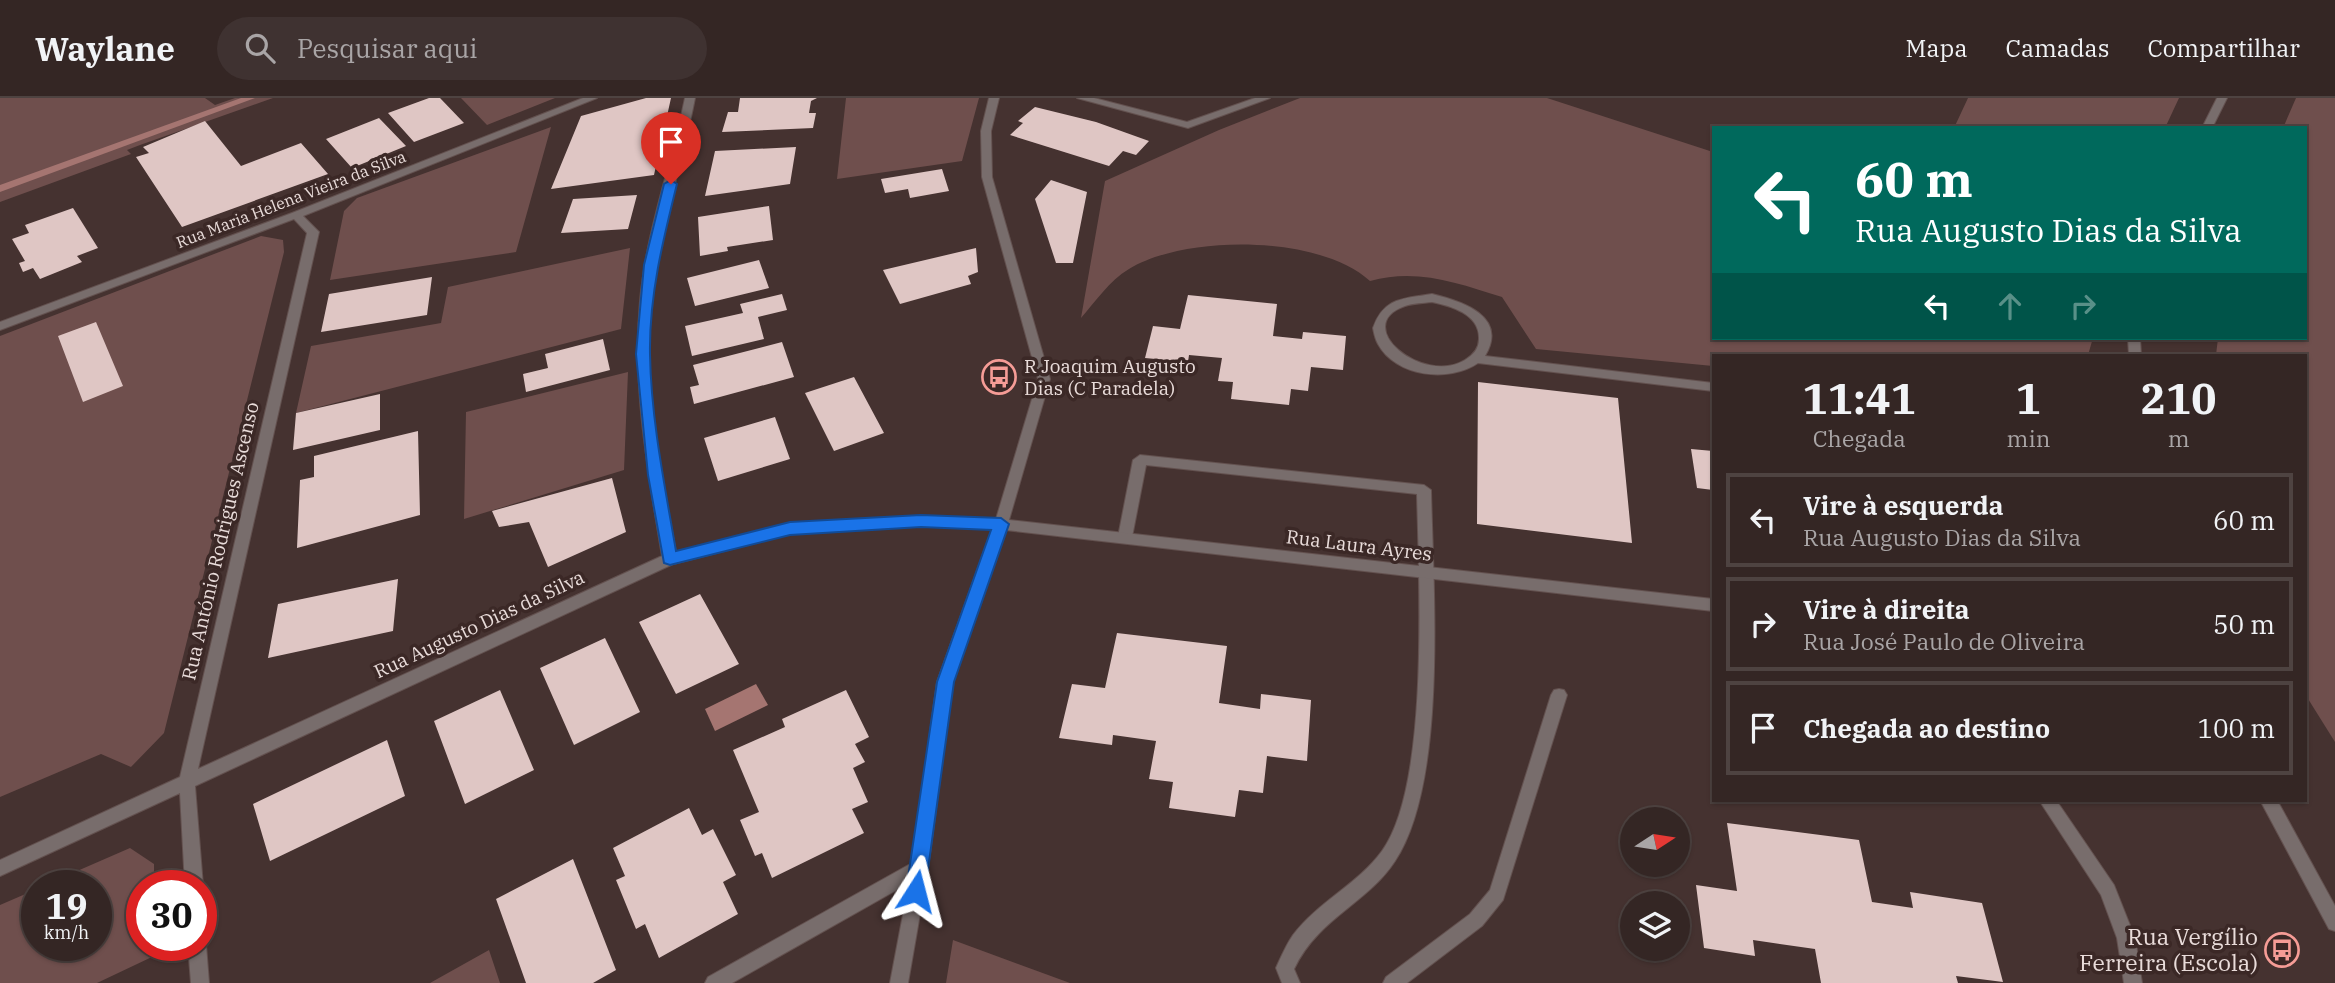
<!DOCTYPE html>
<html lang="pt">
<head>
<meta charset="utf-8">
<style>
	body { margin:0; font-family:"IBM Plex Serif",serif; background:#3f3231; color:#f1f3f6; height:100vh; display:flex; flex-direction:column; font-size:26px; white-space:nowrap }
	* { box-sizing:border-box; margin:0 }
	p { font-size:23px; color:#a9a5a6 }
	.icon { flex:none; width:38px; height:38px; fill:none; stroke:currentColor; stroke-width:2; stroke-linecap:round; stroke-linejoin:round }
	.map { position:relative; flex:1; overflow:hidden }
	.details { position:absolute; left:1712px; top:256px; width:595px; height:448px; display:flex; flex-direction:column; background:#342624; border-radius:0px; box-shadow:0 2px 5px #0004,0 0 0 2px #4e4341 }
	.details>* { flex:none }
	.banner { position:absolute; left:1712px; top:28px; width:595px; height:214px; border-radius:0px; box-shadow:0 2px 5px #0004,0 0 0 2px #4e4341; background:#00695c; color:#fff; overflow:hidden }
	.needle { width:46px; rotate:78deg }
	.tools { position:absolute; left:1620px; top:709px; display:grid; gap:14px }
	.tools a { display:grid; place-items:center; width:70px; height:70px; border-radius:50%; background:#342624; box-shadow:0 2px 5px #0004,0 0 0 2px #4e4341; font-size:35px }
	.speed { position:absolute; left:21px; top:772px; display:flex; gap:14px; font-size:35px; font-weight:700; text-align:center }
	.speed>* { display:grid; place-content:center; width:91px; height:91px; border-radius:50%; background:#342624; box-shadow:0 2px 5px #0004,0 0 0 2px #4e4341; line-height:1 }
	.speed small { font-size:18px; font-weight:400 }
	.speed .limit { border:10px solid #d22; background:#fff; color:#111 }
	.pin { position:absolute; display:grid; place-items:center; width:60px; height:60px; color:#fff; margin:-72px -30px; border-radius:50% 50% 50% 0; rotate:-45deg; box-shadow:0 0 7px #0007 }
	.pin .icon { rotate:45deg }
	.me { position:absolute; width:77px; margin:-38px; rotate:9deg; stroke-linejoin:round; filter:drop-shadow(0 0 5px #0008) }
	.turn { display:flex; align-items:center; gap:24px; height:147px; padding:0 28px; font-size:32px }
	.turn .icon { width:91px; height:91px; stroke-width:2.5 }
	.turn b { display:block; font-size:49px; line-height:60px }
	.lanes { display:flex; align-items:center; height:66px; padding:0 28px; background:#0003; justify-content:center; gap:35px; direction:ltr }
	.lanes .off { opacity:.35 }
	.eta { display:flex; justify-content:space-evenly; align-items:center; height:119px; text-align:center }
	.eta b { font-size:42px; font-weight:700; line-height:49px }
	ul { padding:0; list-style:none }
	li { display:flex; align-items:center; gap:21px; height:94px; margin:0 14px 10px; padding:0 14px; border:4px solid #4e4341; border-radius:0px }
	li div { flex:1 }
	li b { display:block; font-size:26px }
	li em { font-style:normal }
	header { display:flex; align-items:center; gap:42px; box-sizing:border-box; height:98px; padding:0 35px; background:#342624; border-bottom:2px solid #4e4341 }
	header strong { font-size:33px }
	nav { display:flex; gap:38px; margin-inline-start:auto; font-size:24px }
	.search { width:490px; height:63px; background:#3f3231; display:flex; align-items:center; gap:18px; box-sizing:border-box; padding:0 24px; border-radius:38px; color:#a9a5a6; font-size:26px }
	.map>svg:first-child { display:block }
</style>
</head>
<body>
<header>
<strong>Waylane</strong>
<div class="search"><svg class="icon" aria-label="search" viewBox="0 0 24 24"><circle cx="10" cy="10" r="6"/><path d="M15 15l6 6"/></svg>Pesquisar aqui</div>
<nav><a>Mapa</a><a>Camadas</a><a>Compartilhar</a></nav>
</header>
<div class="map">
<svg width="2335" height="885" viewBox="0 0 2335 885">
	<rect width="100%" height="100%" fill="#453230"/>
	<path fill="#6f4f4d" d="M0,0H205L215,7L235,0H273L140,47L127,52L131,56L0,104Z
		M461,0H555L487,27Z
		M846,0H979L962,63L837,81Z
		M1300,0H1547L1713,54V240H2093L2088,257H1713V268L1536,251L1502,199C1457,185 1417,170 1370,183C1320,137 1186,136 1129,171C1109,183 1096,203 1081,220L1105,83L1219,32Z
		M1968,0H2179L2165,30H1954Z
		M2296,0H2335V644L2305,596V257H2216L2218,240H2305V30H2283Z
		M551,29L516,154L330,182L344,113L357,100Z
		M261,138L283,142L284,154L164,635L131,669L101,656L0,699V238Z
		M630,150L621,231L296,315L311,248L441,225L448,189Z
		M628,274L624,372L464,421L466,314Z
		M130,750L154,766V787L142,788V847H154V858L97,885H0V807L37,791V847H96V788L45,787Z
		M953,842L1070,885H946Z
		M489,852L500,885H430Z"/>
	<path fill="#a57571" d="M756,586L768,607L715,633L705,611Z"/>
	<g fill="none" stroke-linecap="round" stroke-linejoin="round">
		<path fill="#a57571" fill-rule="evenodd" d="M241,0H255L0,94V87Z"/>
	</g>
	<path fill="#dfc6c4" d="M429,0H440L464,25L414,44L388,15Z
		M646,0H671L654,77L551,91L581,18Z
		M740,0H817L811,3L809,15H816L813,30L722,34L728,14H738Z
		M1035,9L1096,24L1149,43L1136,57L1123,53L1109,68L1010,37L1023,25L1018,23Z
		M379,20L406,48L352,70L326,41Z
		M205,23L241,68L301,45L328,76L182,129L136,59L149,55L143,49Z
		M796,49L790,86L705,98L715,53Z
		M942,71L949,93L910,100L908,91L885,95L881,81Z
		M1051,82L1087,94L1073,165H1056L1035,101Z
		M637,97L628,131L561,135L573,101Z
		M769,108L773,142L727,149L728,153L700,158L698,119Z
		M73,110L98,150L77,158L82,164L40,181L33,170L23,174L19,165L25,163L12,141L29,135L25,127Z
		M976,150L978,174L968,178L971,186L900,206L883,172Z
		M759,162L769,190L695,208L687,180Z
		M432,179L427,217L321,234L329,196Z
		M782,196L787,212L758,219L764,241L692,258L685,228L743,215L740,206Z
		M1188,197L1277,206L1273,238L1302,241L1303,234L1346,238L1343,272L1311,269L1308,293L1291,291L1289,307L1231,301L1233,284L1218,283L1222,260L1189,257L1188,264L1145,260L1153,228L1180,231Z
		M96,224L123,288L83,304L58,238Z
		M603,241L610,272L526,294L523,276L548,270L545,256Z
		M782,244L794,279L694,306L690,289L699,287L693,267Z
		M854,279L884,335L834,353L805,295Z
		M1478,284L1618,300L1632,445L1477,426Z
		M380,296V332L293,352L296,315Z
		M775,319L790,361L718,383L704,340Z
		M418,333L420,417L297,450L300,382L314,379V358Z
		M1691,351L1713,353V392L1697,390Z
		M612,380L626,434L548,469L529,424L499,429L492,413Z
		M398,481L393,533L268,560L278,506Z
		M700,496L739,566L676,596L639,524Z
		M1117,535L1227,548L1219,605L1260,611L1261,596L1311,602L1307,663L1267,658L1263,695L1239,692L1235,719L1169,710L1173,684L1149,681L1156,643L1113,637L1112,647L1059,640L1072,586L1105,590Z
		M605,540L640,614L574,647L540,570Z
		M500,592L534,672L465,706L434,623Z
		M846,592L869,639L855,646L865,664L853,670L868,704L852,711L864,735L772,780L762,755L755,758L740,722L759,714L733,652L785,629L782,621Z
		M387,642L405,698L270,763L253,706Z
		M689,710L702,737L713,731L736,777L723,784L738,816L659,860L645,826L636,831L616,782L625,778L613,750Z
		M1727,725L1859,742L1872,804L1913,810L1910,794L1982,805L2003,884L1956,878L1958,885H1821L1815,851L1753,842L1755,858L1704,850L1696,787L1737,793Z
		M573,761L616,872L593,885H526L496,801Z"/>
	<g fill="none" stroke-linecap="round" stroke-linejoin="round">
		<g stroke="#63514f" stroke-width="2">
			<path id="service" d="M1140,357L1424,387L1431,392C1433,488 1448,683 1395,763C1367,806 1318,820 1294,871L1300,885H1282L1276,870C1281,859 1286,847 1293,837C1318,804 1358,786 1382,753C1430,687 1419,481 1417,396L1146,367L1132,439L1130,443H1120L1118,439L1133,362Z
				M1559,591L1564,592L1567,597L1503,802L1482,828L1407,885H1383L1386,879L1470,816L1490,792L1551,597L1554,592Z
				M2039,702H2056L2114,787L2135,840L2142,885H2124L2117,840L2101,797Z"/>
		</g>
		<g stroke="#63514f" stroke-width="2">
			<path id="minor" d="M583,0H597L303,118L319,134L198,671L662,458C648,374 632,289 640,203C646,134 671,68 685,0H695C682,67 660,131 652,199C642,284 660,371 676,454L790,426L921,418L996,421L1038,281L982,79L981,33L989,0H999L991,33L992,79L1050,281L1009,422L1713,501V513L1006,432L953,584L928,770L908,885H890L909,785L732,885H705L708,879L912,765L937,584L992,431L921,428L790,436L673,466L195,688L203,788L201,791V788H185L180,695L0,778V762L180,679L307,135L294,121L0,232V224L292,115Z
				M1077,0H1094L1187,24L1255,0H1270L1188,30Z
				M2217,0H2227L2212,30H2202Z
				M1432,196C1461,203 1509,218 1485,258L1713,285V293L1478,265C1449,285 1396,279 1378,246C1375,241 1374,235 1373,230C1384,199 1403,201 1432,196ZM1432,204C1451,208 1480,216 1479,241C1479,251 1473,257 1465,262C1422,288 1350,227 1405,208C1413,205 1423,205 1432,204Z
				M2128,240H2140L2141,257H2129Z
				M2260,702H2277L2335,808V833L2329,831Z
				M201,840L206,847L209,885H191L188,847H201Z"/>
		</g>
		<use href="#service" fill="#786d6c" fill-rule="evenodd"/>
		<use href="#minor" fill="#786d6c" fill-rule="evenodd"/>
	</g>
	<path fill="#1a73e8" stroke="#114b97" stroke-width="2" d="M671,82L677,86C663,142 649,198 650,256C651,321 665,389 676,453L790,424L921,417L1001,420L1009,426L954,584L925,793L923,800L916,803L909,800L906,793L937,584L991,432L921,429L790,437L670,467L664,465L648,377L636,256L644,167L664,86Z"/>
	<defs>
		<g id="bus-ring" transform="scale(1.75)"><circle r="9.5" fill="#3b2826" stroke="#f59c96" stroke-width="1.5"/><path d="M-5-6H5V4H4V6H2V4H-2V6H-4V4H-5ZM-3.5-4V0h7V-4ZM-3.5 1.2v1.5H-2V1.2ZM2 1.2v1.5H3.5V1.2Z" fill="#f59c96"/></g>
	</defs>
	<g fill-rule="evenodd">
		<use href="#bus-ring" x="999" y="279"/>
		<use href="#bus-ring" x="2282" y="852"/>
	</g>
	<g text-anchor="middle" stroke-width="7" stroke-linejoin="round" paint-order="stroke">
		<g font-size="16" fill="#e9dcda" stroke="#3b2826">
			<text transform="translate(291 101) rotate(-21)" y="6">Rua Maria Helena Vieira da Silva</text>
		</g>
		<g font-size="19" fill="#e9dcda" stroke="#3b2826" text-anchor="start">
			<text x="1024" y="275">R Joaquim Augusto<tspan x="1024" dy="22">Dias (C Paradela)</tspan></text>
		</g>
		<g font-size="19" fill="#e9dcda" stroke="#3b2826">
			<text transform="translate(220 443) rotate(-77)" y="7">Rua António Rodrigues Ascenso</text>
			<text transform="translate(1359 447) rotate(7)" y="7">Rua Laura Ayres</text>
			<text transform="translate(479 526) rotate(-25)" y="7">Rua Augusto Dias da Silva</text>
		</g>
		<g font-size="23" fill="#e9dcda" stroke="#3b2826" text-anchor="end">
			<text x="2258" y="847">Rua Vergílio<tspan x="2258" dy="26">Ferreira (Escola)</tspan></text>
		</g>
	</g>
</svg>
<div class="tools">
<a><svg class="needle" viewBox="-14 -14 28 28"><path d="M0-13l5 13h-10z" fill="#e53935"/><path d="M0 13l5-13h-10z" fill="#a9a5a6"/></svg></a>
<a><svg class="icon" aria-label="layers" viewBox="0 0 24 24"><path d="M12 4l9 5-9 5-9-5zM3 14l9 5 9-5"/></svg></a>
</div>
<div class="speed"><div>19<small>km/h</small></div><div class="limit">30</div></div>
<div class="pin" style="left:671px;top:86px;background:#d93025"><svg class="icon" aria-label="arrive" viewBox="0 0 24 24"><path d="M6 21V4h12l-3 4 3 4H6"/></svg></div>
<svg class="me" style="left:916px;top:793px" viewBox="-20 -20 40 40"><path d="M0-17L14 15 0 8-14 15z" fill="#1a73e8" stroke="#fff" stroke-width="4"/></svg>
<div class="banner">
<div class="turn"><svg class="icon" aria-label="left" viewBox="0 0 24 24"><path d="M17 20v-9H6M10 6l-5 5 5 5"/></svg><div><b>60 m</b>Rua Augusto Dias da Silva</div></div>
<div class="lanes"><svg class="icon" aria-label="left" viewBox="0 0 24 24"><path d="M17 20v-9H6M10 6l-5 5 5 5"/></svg><svg class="icon off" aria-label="ahead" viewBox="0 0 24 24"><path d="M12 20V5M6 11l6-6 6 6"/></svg><svg class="icon off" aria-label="right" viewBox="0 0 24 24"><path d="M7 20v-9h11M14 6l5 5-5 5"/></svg></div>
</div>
<section class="details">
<div class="eta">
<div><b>11:41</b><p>Chegada</p></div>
<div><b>1</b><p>min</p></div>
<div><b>210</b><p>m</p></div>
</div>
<ul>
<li><svg class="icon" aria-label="left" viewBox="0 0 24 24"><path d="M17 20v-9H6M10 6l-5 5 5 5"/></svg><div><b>Vire à esquerda</b><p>Rua Augusto Dias da Silva</p></div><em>60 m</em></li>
<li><svg class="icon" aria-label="right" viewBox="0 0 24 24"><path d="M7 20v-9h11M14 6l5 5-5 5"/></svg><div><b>Vire à direita</b><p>Rua José Paulo de Oliveira</p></div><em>50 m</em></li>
<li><svg class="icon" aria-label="arrive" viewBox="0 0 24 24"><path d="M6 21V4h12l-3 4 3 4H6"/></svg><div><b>Chegada ao destino</b></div><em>100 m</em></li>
</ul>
</section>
</div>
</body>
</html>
